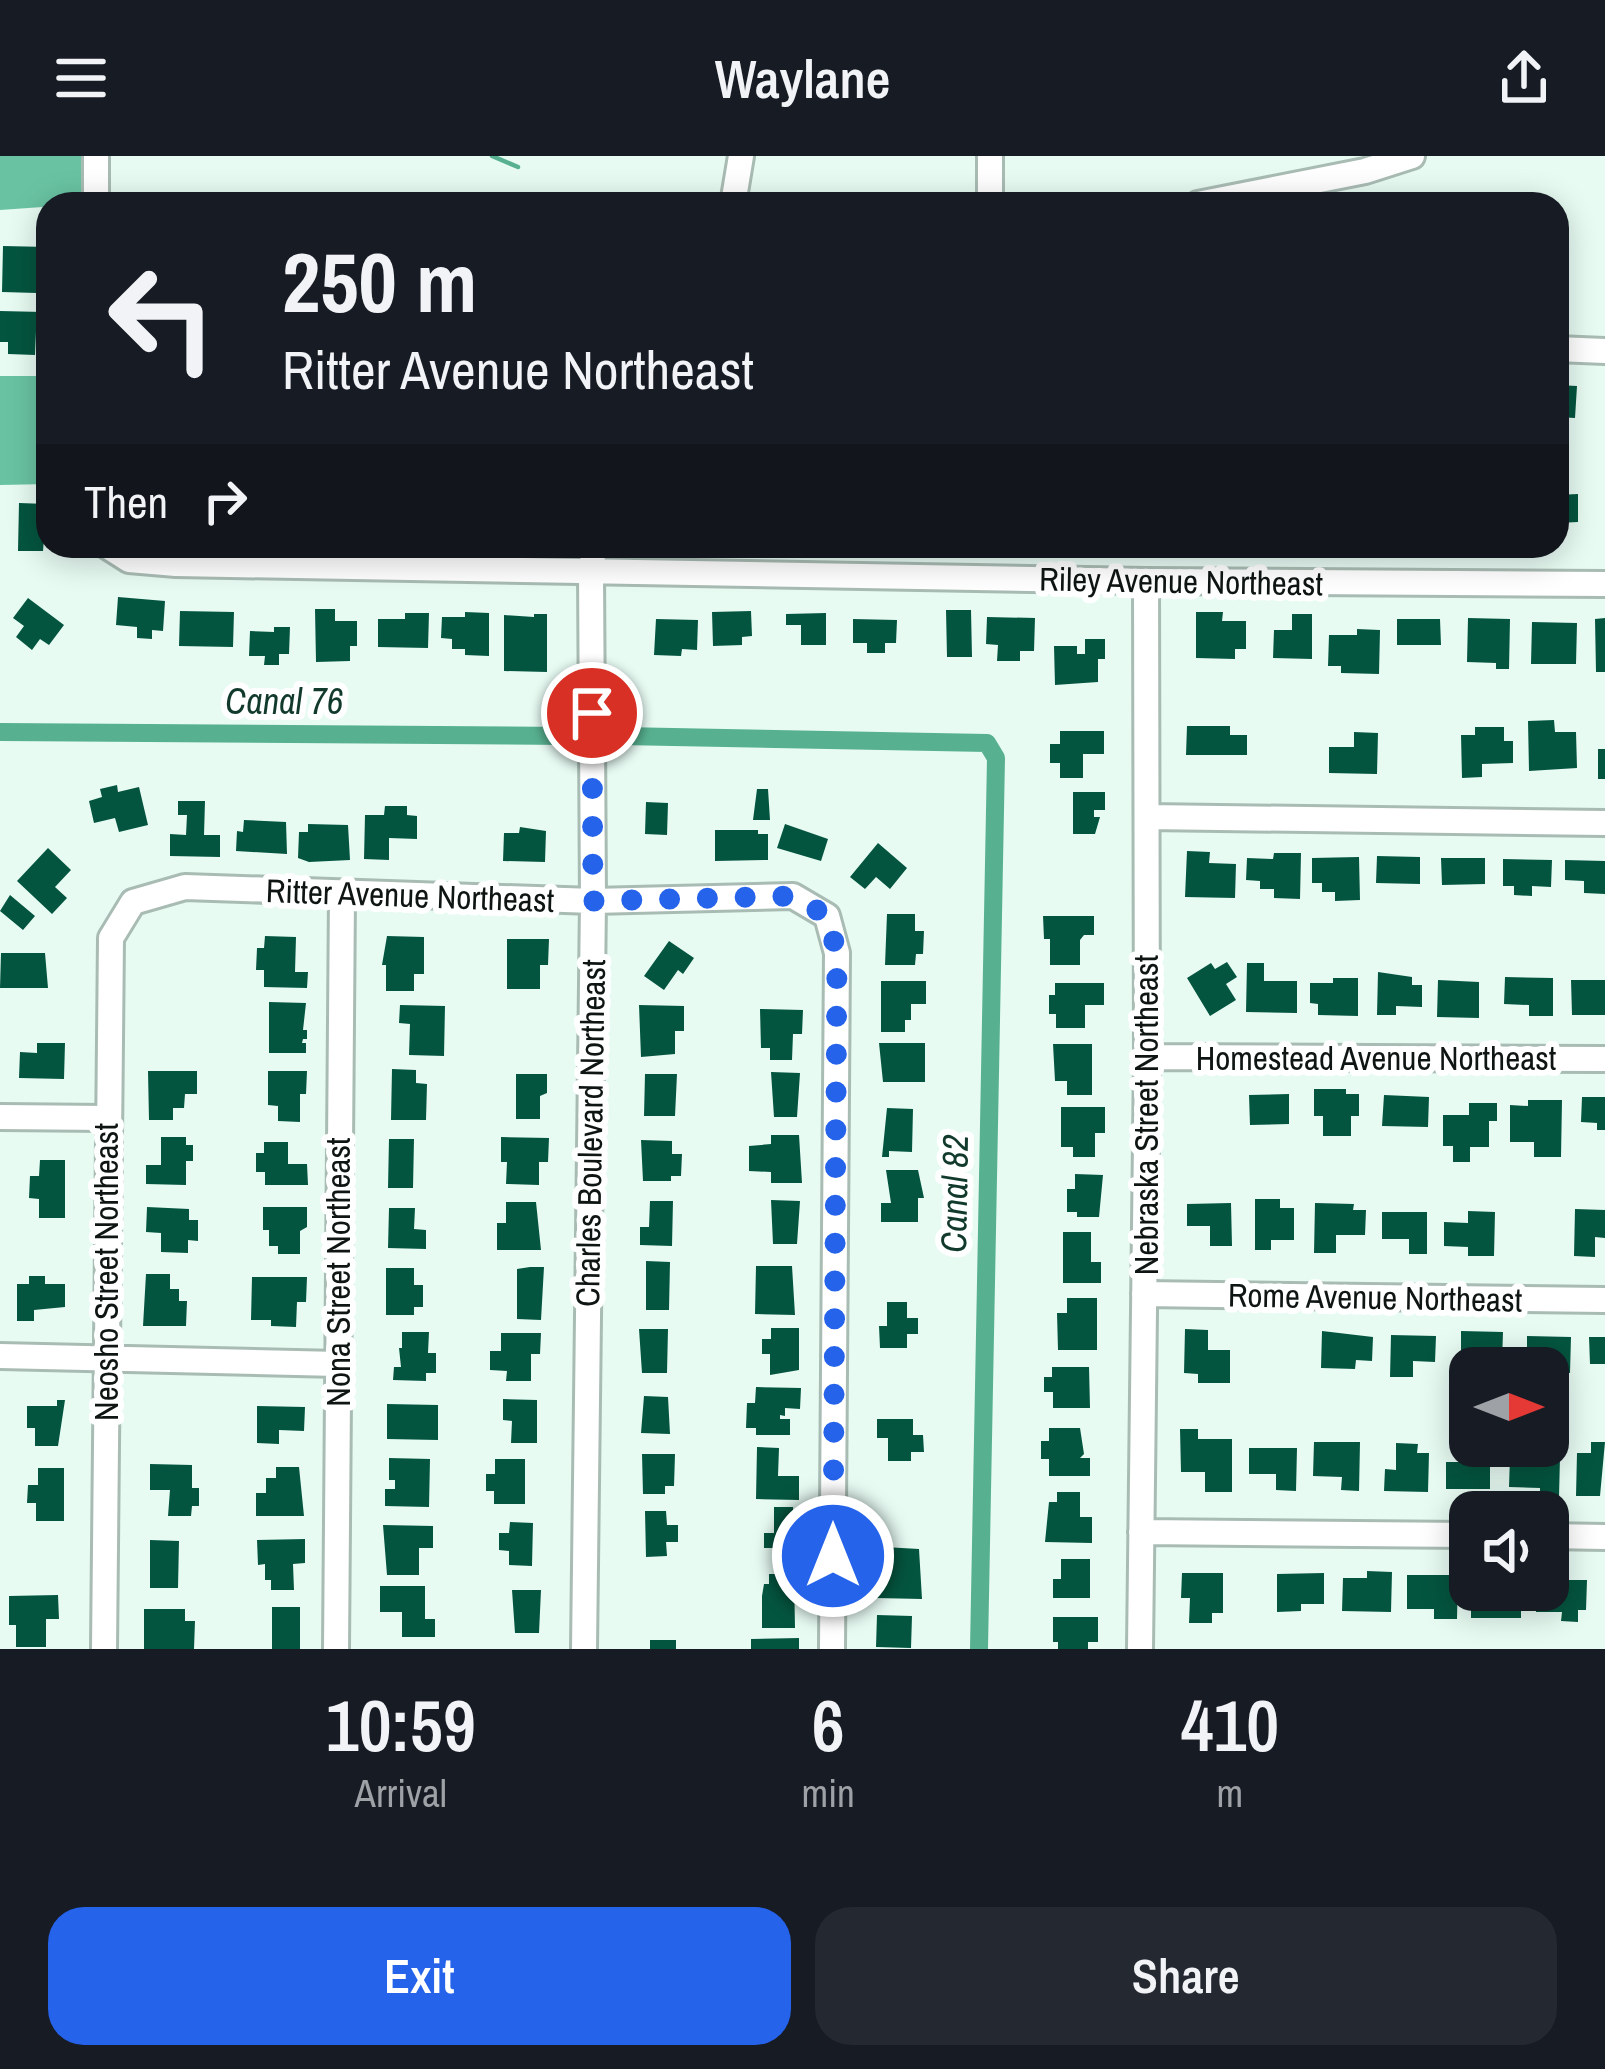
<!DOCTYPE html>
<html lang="en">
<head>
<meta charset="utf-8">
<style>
	body { margin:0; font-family:"Archivo Narrow",sans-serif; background:#242831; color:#f1f3f6; height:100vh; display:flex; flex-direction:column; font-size:45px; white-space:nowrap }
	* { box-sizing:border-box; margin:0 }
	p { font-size:39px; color:#9ea1a6 }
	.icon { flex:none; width:66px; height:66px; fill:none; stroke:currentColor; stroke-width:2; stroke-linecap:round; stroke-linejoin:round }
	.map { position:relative; height:1493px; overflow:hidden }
	.panel { display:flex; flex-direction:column; background:#171b24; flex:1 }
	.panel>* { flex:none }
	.hud { position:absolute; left:36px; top:36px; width:1533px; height:366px; border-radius:36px; box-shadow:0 6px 30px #0003; background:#171b24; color:#f1f3f6; overflow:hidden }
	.needle { width:78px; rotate:90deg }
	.buttons { position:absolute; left:1449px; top:1191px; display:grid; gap:24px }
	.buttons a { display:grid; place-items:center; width:120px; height:120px; border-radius:24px; background:#171b24; box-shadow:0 6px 30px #0003; font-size:60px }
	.pin { position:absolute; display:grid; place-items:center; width:102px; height:102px; color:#fff; margin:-51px; border:6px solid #fff; border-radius:50%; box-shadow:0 3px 12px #0007 }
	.me { position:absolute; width:132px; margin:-66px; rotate:0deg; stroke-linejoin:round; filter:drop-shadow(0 0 9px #0008) }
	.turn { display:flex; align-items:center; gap:42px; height:252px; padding:0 48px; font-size:54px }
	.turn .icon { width:156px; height:156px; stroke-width:2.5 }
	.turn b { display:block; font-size:84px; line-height:102px }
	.then { display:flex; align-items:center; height:114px; padding:0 48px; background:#0003; gap:24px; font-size:45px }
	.eta { display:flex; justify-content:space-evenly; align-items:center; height:204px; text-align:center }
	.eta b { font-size:72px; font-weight:600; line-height:84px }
	.button { display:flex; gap:24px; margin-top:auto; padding:24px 48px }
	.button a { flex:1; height:138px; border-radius:36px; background:#2563eb; color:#fff; font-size:48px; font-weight:600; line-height:138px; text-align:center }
	.button a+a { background:#242831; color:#f1f3f6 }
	header { display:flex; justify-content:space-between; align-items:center; height:156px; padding:0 48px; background:#171b24; font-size:54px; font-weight:600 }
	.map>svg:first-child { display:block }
</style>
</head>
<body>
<header><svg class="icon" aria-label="menu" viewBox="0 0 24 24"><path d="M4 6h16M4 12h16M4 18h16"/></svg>Waylane<svg class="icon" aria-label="share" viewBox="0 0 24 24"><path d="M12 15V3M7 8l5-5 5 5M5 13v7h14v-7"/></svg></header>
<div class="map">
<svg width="1605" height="1493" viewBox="0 0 1605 1493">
	<rect width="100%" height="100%" fill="#e7fbf3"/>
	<path fill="#69c3a2" d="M0,0H85V48L0,54Z
		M0,220H48V328L0,329Z"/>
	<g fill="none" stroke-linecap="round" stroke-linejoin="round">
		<path stroke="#57b191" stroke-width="4.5" d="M492,0L518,11"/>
		<path stroke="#57b191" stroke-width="18" d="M0,576L567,580
			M621,580L987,587L996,602L979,1493"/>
	</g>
	<path fill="#04553f" d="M3,90L48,91V111H38L37,137L2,136Z
		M0,155L43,156L42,176H36L35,199L8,198V186H0Z
		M1557,229L1577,230L1575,262L1557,261Z
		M1578,338V366L1557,367V339Z
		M19,347L47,348L43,395H18Z
		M118,441L165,445L163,475L152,474V483L137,482V471L116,469Z
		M28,442L64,469L49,489L40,483L32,494L16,481L24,470L13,462Z
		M315,453H335V465H357V490H350V505L316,506Z
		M946,454H971L972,501H947Z
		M180,455L234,456L233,491L179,490Z
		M751,455L752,480L742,481V489L713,490L712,456Z
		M465,456L489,457V500L465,499V493H452V483L441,482L442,461H465Z
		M1196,456H1223L1222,465H1246V493H1235V503L1196,502Z
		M405,457H429L428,492L378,491V463H405Z
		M826,457V489H801V469H786V458Z
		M534,458H547V516L504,515V459L534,461Z
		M1292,458H1312V503L1273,502L1274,474H1292Z
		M987,461L1035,462L1034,495H1020V505H997L998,489L986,488Z
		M1468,462L1510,463L1509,513H1496V507L1467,506Z
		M1605,462V516H1596L1595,463Z
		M656,463L698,464L697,494L682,493L681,500L654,499Z
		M853,463L897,464L896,487H885V497H867V487H853Z
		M1397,463H1440L1441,489H1397Z
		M1532,466L1577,467L1576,508H1531Z
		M274,471H290L289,498H279V509H264L265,500H249L250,475L274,476Z
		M1357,473L1380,474L1379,518L1341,517V510H1328L1329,479H1357Z
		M1085,483H1105V503H1098V526L1055,529L1054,490H1077V498H1085Z
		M1554,564L1555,576H1576L1577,612L1529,615L1528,565Z
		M1187,570H1230V579H1247V599H1186Z
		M1475,571H1504V585H1513V607L1482,608V621L1462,622L1461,579H1475Z
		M1060,575H1104V598H1083V622H1060V607H1050V588H1060Z
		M1354,576L1378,577L1377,618L1329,617V591H1354Z
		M1598,593H1605V623H1598Z
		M117,629L118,636L139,631L148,669L119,676L115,662L94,667L89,645L102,641L100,633Z
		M757,633H768L770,664H753Z
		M1073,636H1105V654H1094V661H1100L1095,678H1073Z
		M178,645H205L204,679H220V701L170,700V678L186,679L187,659H178Z
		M646,646L668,647L667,679L645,678Z
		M385,650H407V659L417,660V683L389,682V704L364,703L365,659H384Z
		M244,664L286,666L287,698L236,695L237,675L243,676Z
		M308,668L348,669L350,704L309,706L298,702L299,676H308Z
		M785,668L828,683L821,705L777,692Z
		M520,671L546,675L545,706L503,705L504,677H519Z
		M715,674H758V678H768V704L715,705Z
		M878,687L907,712L890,733L876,721L865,733L850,721Z
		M48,692L71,714L55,731L67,742L52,758L17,725Z
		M1187,695L1210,696L1209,707L1236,708L1235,742L1185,741Z
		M1274,697H1301L1300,743L1274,742V733H1260V725L1246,724L1247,702L1273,703Z
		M1377,700L1420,701V728L1376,727Z
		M1359,701L1360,744L1335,745V736H1322V727H1312V702Z
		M1441,702H1485V728L1442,729Z
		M1503,703L1552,704L1551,731L1532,730V740L1514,739V730H1503Z
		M1565,704L1605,705V738L1584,737V725L1565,724Z
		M10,739L35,760L23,774L0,755Z
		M887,758H915V775H924L923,798H916L915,809H885Z
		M1043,760H1094V779H1084L1080,784V809H1050V783H1044Z
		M265,780L296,781L295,816H308L307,832L264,831V814H256L257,792H264Z
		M387,780L424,781V818H414V835H386V809H382Z
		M507,783H549L548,809H540V833H507Z
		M669,785L694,802L683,818L678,814L664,834L644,820Z
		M1,797H45L48,832H0Z
		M1227,806L1237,821L1226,828L1236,844L1210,860L1187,822L1211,807L1215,813Z
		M1247,807H1264V825H1297V857L1246,856Z
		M1378,816L1412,821V829H1422V851L1396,850V859H1377Z
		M1505,821L1553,822V860H1529V849L1504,848Z
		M1333,822H1358V860L1318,859V848L1310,847V827H1333Z
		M1438,824L1479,826V862L1437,861Z
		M1571,824H1605V859H1572Z
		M881,825H926V848H911V864H905V876H881Z
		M1055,827H1104V849H1085V872H1056V858H1049V839H1055Z
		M269,846L306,847L303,874H307V883H303L302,887H306V897H269Z
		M400,849L445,850L444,900L409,899L410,868L399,867Z
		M639,849L684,850V875H675V898L641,901Z
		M760,853L803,854L802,878H793L792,904H770V892H761Z
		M37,887H65L64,923L19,922L20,896L37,897Z
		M879,887H925V926H883Z
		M1053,888H1092V939H1067V925H1055Z
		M392,913L416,914V927L427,928L426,964H391Z
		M148,915H197V938H185L184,952H173V964H149Z
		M268,915H307L306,938H300V966L278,965V950L268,949Z
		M771,916L800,917L797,961H774Z
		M516,918H547V937L540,940V963H516Z
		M645,918H677L675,960H644Z
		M1314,933H1346V938H1359V960H1351V980H1323V960H1314Z
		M1289,938V968L1250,969L1249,939Z
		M1384,939L1429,941L1428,971L1382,970Z
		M1582,941H1605V974H1597V967L1581,966Z
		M1528,944H1562L1561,1001H1534V986H1510V949L1528,950Z
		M1469,947H1497V965H1489V991H1470V1006H1453V990H1443V959H1469Z
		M1061,951H1105V977H1095V1001H1073V991H1061Z
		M887,952L913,953L912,996L889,995V1001H882Z
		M771,979H799L802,1027H771V1016L749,1015V990L771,988Z
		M161,981H186V989H193V1005H186V1029L146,1028V1009H161Z
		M501,981L549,982L548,1006H539V1029L506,1028L507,1006H501Z
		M389,983H414L413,1032H388Z
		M641,984L672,985V998H682L681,1020H671V1025H643Z
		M264,986H288V1008H307L308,1029H265V1016H256V997H264Z
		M40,1004H65V1062H39V1043L29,1042L30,1020H39Z
		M886,1014H918L924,1042H918V1066H881V1047H891Z
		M1075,1018L1103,1019L1099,1061H1077V1056H1067V1033H1075Z
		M1255,1043H1280V1052H1294V1084H1271V1094H1255Z
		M771,1044L800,1045L797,1088H773Z
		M650,1045H673L672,1090L640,1089V1071H649Z
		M506,1046H536L541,1094H497V1067H506Z
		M1231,1047L1232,1090H1210V1070H1187V1048Z
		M1315,1047L1354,1048L1353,1054H1366L1365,1079H1336V1097H1314Z
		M147,1051L189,1053V1064H198V1085L188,1084V1097L161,1096V1077L146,1076Z
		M263,1051H307V1071L300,1075V1098H278V1090H269V1074H263Z
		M389,1052H415L414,1073L426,1074V1093L388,1092Z
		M1575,1053L1605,1054V1082L1595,1081V1101L1574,1100Z
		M1468,1055L1495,1056L1494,1100H1468V1091L1444,1090V1066L1468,1067Z
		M1382,1056H1427V1098H1409V1083H1382Z
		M1063,1076H1091V1106H1101V1127H1063Z
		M646,1105L670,1106L669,1154H646Z
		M756,1110H792L795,1159L755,1158Z
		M530,1111H544L541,1164L517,1163V1113Z
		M386,1112H414V1129H423V1151H414V1159H386Z
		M146,1118H170V1133H179V1145H187L186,1170H143Z
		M29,1120H45V1128H65V1151L34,1154V1165H17V1128H29Z
		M252,1121H307L306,1146H297L296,1171L271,1170V1164H251Z
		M1067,1142H1097V1194H1058L1057,1157H1067Z
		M887,1146H907V1162H918V1178H907V1192H880L879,1170H887Z
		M771,1172H799V1214L770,1219V1198H762V1183H771Z
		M639,1173H668L667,1217H642Z
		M1185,1173L1208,1174V1194H1230V1227H1198V1218L1184,1217Z
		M1322,1175L1373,1181L1372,1205L1356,1204L1355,1213L1321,1212Z
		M1461,1175L1503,1176L1502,1206H1461Z
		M402,1176H429L428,1197H436V1217H426V1225L393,1224L394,1211H401L399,1192H402Z
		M501,1177H541L540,1198H531V1225H506L507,1215L490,1214V1195H501Z
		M1391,1179L1436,1180L1435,1206L1413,1205V1221H1390Z
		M1527,1180L1571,1181L1570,1217L1527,1212Z
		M1589,1181H1605V1208H1590Z
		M1052,1211H1089L1090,1252H1053V1236H1044V1221H1052Z
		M756,1231L801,1232L800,1253L785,1252V1260L780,1259V1263H790V1279H756V1272H746L747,1247H755Z
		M644,1240L668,1241L670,1278L641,1277Z
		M503,1243L537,1244V1287H511L512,1265L503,1264Z
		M57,1244H65L58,1290H35V1272H27V1250H57Z
		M387,1248L438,1249V1284L387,1283Z
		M257,1250L305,1251L304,1275L279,1274V1288L257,1287Z
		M877,1263H913V1279H923L924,1296H911V1305H888V1282H877Z
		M1049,1272H1080L1084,1298L1080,1302H1090V1320H1049V1303H1041V1285H1049Z
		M1180,1273H1198V1283H1232V1336H1205V1316H1181Z
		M1314,1286H1360L1359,1335L1341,1334L1342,1321L1313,1320Z
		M1591,1286H1605L1600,1340H1576L1577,1297H1591Z
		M1396,1287L1418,1288L1417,1297H1429L1428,1336L1384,1335L1385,1313L1396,1314Z
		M757,1291L779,1292L778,1320H799V1344L756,1343Z
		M1249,1292H1297L1296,1335L1276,1334V1318H1249Z
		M1467,1294H1490V1333H1446V1306H1467Z
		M642,1298H675L674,1330H665V1338H643Z
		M1510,1300L1560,1301L1559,1341L1540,1340V1332L1509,1331Z
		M389,1302L430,1303L429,1351L385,1350V1333H395V1324H389Z
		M495,1303H525V1348H494V1335H486V1318H495Z
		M150,1308L192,1309V1332H199V1350H192L191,1360H168L170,1334H150Z
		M276,1311H299L304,1360H256V1337H266V1322H276Z
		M38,1312H64V1365H36V1347H27L28,1329H38Z
		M1057,1336H1080V1361H1092V1387L1045,1386L1049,1346H1057Z
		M774,1351H793L796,1401H774V1392H764V1377H774Z
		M645,1355H666L667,1369H678V1386H666L667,1400L646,1401Z
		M510,1366L533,1367L532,1410L509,1409V1395L499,1394V1377H509Z
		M383,1369L433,1370V1392H419V1419H387Z
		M305,1383V1407L293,1408L294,1434H271V1424H265V1408L258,1409L257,1384Z
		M150,1384L179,1385L178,1432H150Z
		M884,1391L919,1393L922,1443L876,1442L877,1421H886L888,1415Z
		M1061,1403H1090V1442H1053V1423H1061Z
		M1367,1415L1392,1416L1391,1456L1342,1455L1343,1422H1367Z
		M1182,1417H1223V1457H1212V1467H1189L1190,1442H1181Z
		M1324,1417V1448H1301V1455L1277,1456V1418Z
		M769,1418H794L795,1472H762V1440L764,1428H769Z
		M1407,1419H1458L1457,1463H1434V1453H1407Z
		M1548,1424H1587L1586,1454H1578V1466L1561,1465L1562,1456H1536V1434H1548Z
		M380,1430H425V1463H435V1481H402V1456H380Z
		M512,1434H541L539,1477H515Z
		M1471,1434H1521V1462H1471Z
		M58,1439L59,1463H46V1491H16V1469H9V1440Z
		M272,1451H300V1493H272Z
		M144,1453H185V1465H195L194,1493H144Z
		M877,1459L912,1460L911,1492L876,1491Z
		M1053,1461H1098V1486H1088V1493H1058V1486H1053Z
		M799,1482V1493H751V1483Z
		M650,1484H676V1493H650Z"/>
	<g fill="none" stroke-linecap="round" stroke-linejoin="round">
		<g stroke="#a9bcb4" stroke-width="30">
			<path id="minor" d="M990,0V48
				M96,48V0
				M733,48L741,0
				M1198,48L1365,15L1412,0
				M1557,193L1605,195
				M107,390L129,404L176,408L1146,425L1605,428
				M1148,661L1605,667
				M1147,901L1605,903
				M0,961L106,962
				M1144,1138L1605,1144
				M0,1200L338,1208
				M1141,1376L1470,1379
				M1548,1380L1605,1381
				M104,1493L111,782L133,746L185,731L593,745L793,740L827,760L837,797L832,1493
				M336,1493L342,739
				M584,1493L593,745L591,416L594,390
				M1140,1493L1147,901L1146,425"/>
		</g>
		<use href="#minor" stroke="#fff" stroke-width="24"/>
	</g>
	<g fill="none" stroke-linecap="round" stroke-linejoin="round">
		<path stroke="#2563eb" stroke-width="21" stroke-dasharray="0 37.8" d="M592,557L593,745L793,740L827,760L837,797L833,1400"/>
	</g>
	<g text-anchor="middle" stroke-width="12" stroke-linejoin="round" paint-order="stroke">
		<g font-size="33" fill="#0e1512" stroke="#fff">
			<text transform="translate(1181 425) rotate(1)" y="12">Riley Avenue Northeast</text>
			<text transform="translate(410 739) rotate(2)" y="12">Ritter Avenue Northeast</text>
			<text x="1376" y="914">Homestead Avenue Northeast</text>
			<text transform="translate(1146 959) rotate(-90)" y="12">Nebraska Street Northeast</text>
			<text transform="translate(590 977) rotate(-89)" y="12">Charles Boulevard Northeast</text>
			<text transform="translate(106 1116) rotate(-90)" y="12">Neosho Street Northeast</text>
			<text transform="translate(338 1116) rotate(-90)" y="12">Nona Street Northeast</text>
			<text transform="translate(1375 1141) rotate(1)" y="12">Rome Avenue Northeast</text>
		</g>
		<g font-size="36" font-style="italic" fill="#113a2d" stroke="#fff">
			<text x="284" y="558">Canal 76</text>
			<text transform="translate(954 1038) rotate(-89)" y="13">Canal 82</text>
		</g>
	</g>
</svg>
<div class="buttons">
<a><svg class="needle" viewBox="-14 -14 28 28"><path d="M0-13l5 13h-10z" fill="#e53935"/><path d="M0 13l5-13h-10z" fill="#9ea1a6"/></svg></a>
<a><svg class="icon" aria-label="sound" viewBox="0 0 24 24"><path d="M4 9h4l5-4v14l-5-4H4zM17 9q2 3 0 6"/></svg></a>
</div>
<div class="pin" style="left:592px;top:557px;background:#d93025"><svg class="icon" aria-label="arrive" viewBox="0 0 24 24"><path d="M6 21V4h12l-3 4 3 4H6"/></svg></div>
<svg class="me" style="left:833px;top:1400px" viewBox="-20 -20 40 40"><circle r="17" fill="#2563eb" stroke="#fff" stroke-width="3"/><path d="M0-11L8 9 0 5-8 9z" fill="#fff"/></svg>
<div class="hud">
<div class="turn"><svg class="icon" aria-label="left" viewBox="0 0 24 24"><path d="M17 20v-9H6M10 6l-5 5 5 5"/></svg><div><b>250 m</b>Ritter Avenue Northeast</div></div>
<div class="then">Then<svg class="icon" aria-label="right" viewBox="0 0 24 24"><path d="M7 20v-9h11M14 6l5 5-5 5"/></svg></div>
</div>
</div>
<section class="panel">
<div class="eta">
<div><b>10:59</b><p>Arrival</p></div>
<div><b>6</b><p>min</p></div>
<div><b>410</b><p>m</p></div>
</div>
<div class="button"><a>Exit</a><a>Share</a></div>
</section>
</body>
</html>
